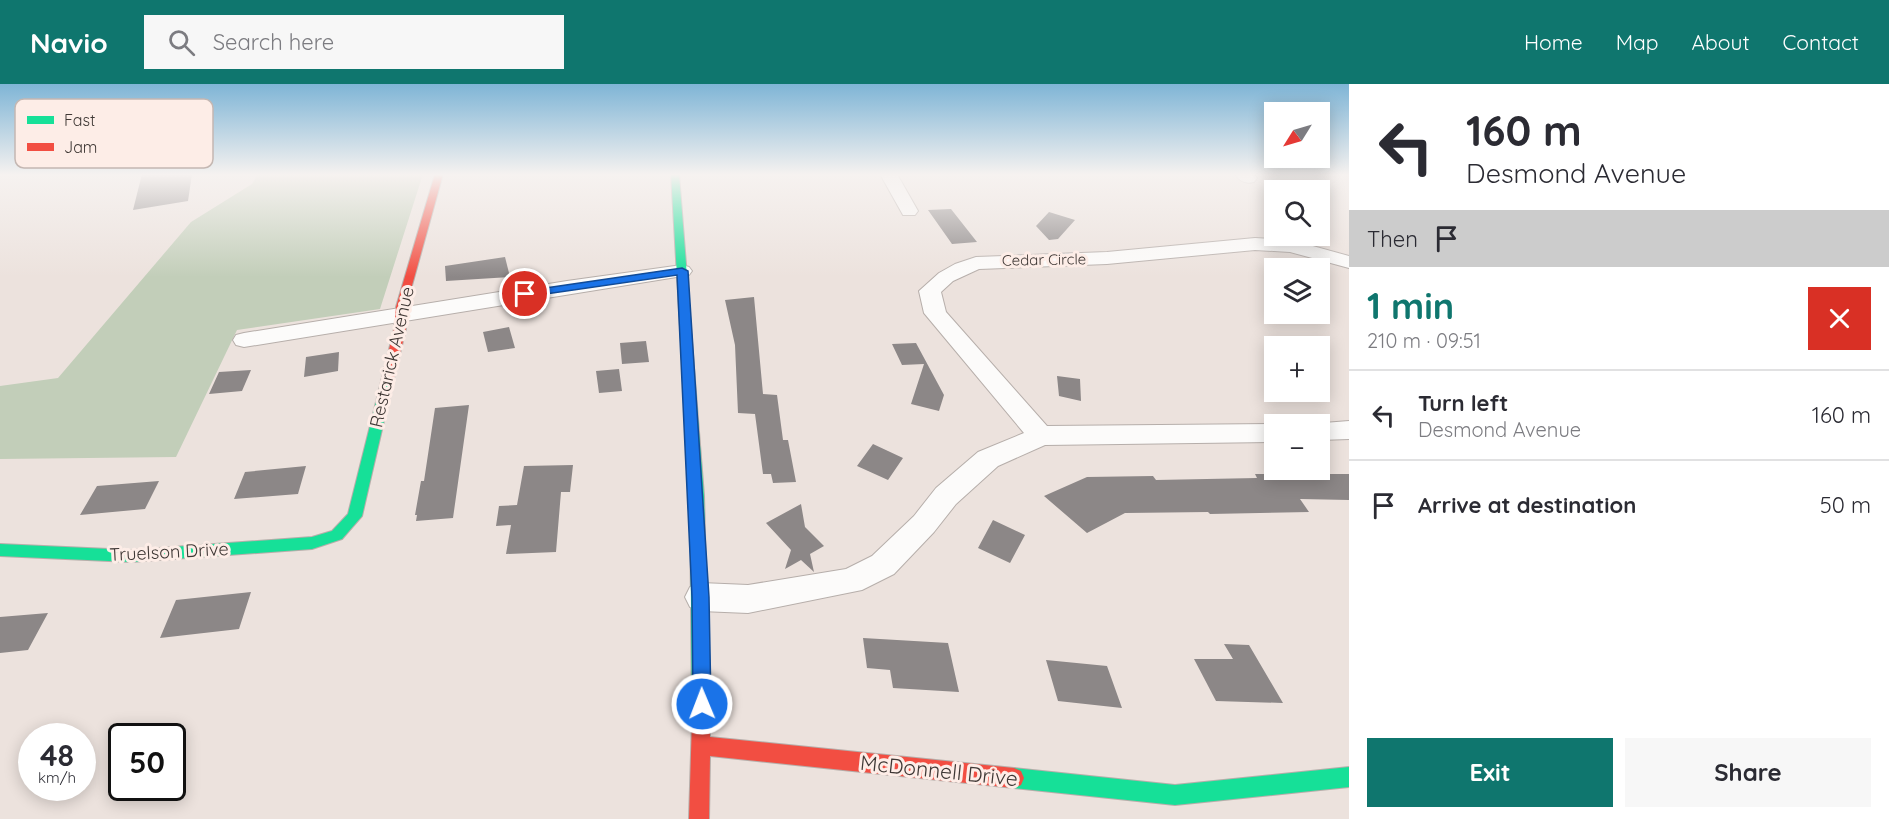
<!DOCTYPE html>
<html lang="en">
<head>
<meta charset="utf-8">
<style>
	body { margin:0; font-family:Quicksand,sans-serif; background:#f7f7f7; color:#2b2b33; height:100vh; display:flex; flex-direction:column; font-size:22px; white-space:nowrap }
	* { box-sizing:border-box; margin:0 }
	p { font-size:20px; color:#7c7c81 }
	.icon { flex:none; width:33px; height:33px; fill:none; stroke:currentColor; stroke-width:2; stroke-linecap:round; stroke-linejoin:round }
	.map { position:relative; flex:1; overflow:hidden }
	.side { display:flex; flex-direction:column; background:#fff; width:540px }
	.side>* { flex:none }
	.guide { background:#fff; color:#2b2b33; overflow:hidden }
	.needle { width:39px; rotate:233deg }
	.tools { position:absolute; left:1264px; top:18px; display:grid; gap:12px }
	.tools a { display:grid; place-items:center; width:66px; height:66px; border-radius:0px; background:#fff; box-shadow:0 3px 15px #0003; font-size:30px }
	.speed { position:absolute; left:18px; top:639px; display:flex; gap:12px; font-size:30px; font-weight:700; text-align:center }
	.speed>* { display:grid; place-content:center; width:78px; height:78px; border-radius:50%; background:#fff; box-shadow:0 3px 15px #0003; line-height:1 }
	.speed small { font-size:15px; font-weight:400 }
	.speed .limit { border:3px solid #111; border-radius:9px; background:#fff; color:#111 }
	.pin { position:absolute; display:grid; place-items:center; width:51px; height:51px; color:#fff; margin:-26px; border:3px solid #fff; border-radius:50%; box-shadow:0 2px 6px #0007 }
	.me { position:absolute; width:66px; margin:-33px; rotate:359deg; stroke-linejoin:round; filter:drop-shadow(0 0 4px #0008) }
	.turn { display:flex; align-items:center; gap:21px; height:126px; padding:0 18px; font-size:27px }
	.turn .icon { width:78px; height:78px; stroke-width:2.5 }
	.turn b { display:block; font-size:42px; line-height:51px }
	.then { display:flex; align-items:center; height:57px; padding:0 18px; background:#0003; gap:12px; font-size:22px }
	.round { display:grid; place-items:center; flex:none; width:63px; height:63px; border-radius:0px; background:#f7f7f7 }
	.head { display:flex; align-items:center; justify-content:space-between; height:102px; padding:0 18px }
	h1 { font-size:36px; font-weight:700; line-height:45px; color:#0f766e }
	.cta { display:flex; gap:12px; margin-top:auto; padding:12px 18px }
	.cta a { flex:1; height:69px; border-radius:0px; background:#0f766e; color:#fff; font-size:24px; font-weight:700; line-height:69px; text-align:center }
	.cta a+a { background:#f7f7f7; color:#2b2b33 }
	ul { padding:0; list-style:none }
	li { display:flex; align-items:center; gap:18px; height:90px; padding:0 18px; border-top:2px solid #e1e1e2 }
	li div { flex:1 }
	li b { display:block; font-size:22px }
	li em { font-style:normal }
	header { display:flex; align-items:center; gap:36px; box-sizing:border-box; height:84px; padding:0 30px; background:#0f766e; color:#fff }
	header strong { font-size:28px }
	nav { display:flex; gap:33px; margin-inline-start:auto; font-size:21px }
	.search { width:420px; height:54px; background:#f7f7f7; display:flex; align-items:center; gap:15px; box-sizing:border-box; padding:0 21px; border-radius:0px; color:#7c7c81; font-size:22px }
	main { display:flex; flex:1; min-height:0 }
	.map>svg:first-child { display:block }
</style>
</head>
<body>
<header>
<strong>Navio</strong>
<div class="search"><svg class="icon" aria-label="search" viewBox="0 0 24 24"><circle cx="10" cy="10" r="6"/><path d="M15 15l6 6"/></svg>Search here</div>
<nav><a>Home</a><a>Map</a><a>About</a><a>Contact</a></nav>
</header>
<main>
<div class="map">
<svg width="1349" height="735" viewBox="0 0 1349 735">
	<rect width="100%" height="100%" fill="#ece2dd"/>
	<path fill="#c2ceb9" d="M258,90H423L380,225L237,246L176,373L0,375V302L58,294L191,138L252,100Z"/>
	<path fill="#8c8787" d="M142,90H192L188,117L133,126Z
		M951,125L977,158L952,160L928,126Z
		M1049,128L1075,136L1058,155L1049,156L1036,142Z
		M505,173L510,193L446,197L445,182Z
		M754,213L763,310L777,311L783,356H788L796,398L773,399L771,390H763L755,330L738,329L735,261L725,216Z
		M509,243L515,264L488,268L483,248Z
		M646,257L649,278L622,280L620,259Z
		M916,259L944,311L939,327L911,320L924,280L902,281L892,260Z
		M339,268L338,287L304,293L306,273Z
		M619,285L622,307L599,309L596,287Z
		M251,286L242,307L209,310L219,288Z
		M1057,292L1080,295L1081,317L1059,312Z
		M469,321L453,434L416,437L417,431H415L421,397H424L435,324Z
		M873,360L903,374L888,396L857,382Z
		M573,381L570,408H561L556,468L506,470L511,441L496,442L499,422L517,421L524,382Z
		M306,382L298,410L234,415L245,388Z
		M1255,390H1349V416L1300,415L1309,428L1210,430L1208,428L1125,429L1087,449L1044,412L1087,393L1153,392L1156,396L1257,394Z
		M159,397L145,425L80,431L97,402Z
		M801,420L805,443L824,462L810,470L814,488L801,476L785,485L791,466L766,439Z
		M993,436L1025,451L1010,479L978,464Z
		M251,508L239,545L160,554L176,516Z
		M48,529L28,566L0,569V533Z
		M863,554L948,559L959,608L893,604L890,586L867,584Z
		M1224,560L1249,561L1283,619L1216,617L1194,575H1233Z
		M1046,576L1107,582L1122,624L1058,617Z"/>
	<g fill="none" stroke-linecap="round" stroke-linejoin="round">
		<g stroke="#b6aeaa" stroke-width="2">
			<path id="street" d="M880,90H897L918,127L915,131H903Z
				M1235,90H1254L1257,94L1254,98C1246,100 1240,98 1235,90Z
				M1255,154L1291,156L1349,172V184L1290,168L1255,166L1107,180L979,185L953,197L941,208L946,228L1047,342L1275,340H1277H1275V358L1045,361L998,382L956,420L934,448L894,490L862,506L748,529L701,527L690,523L685,513L690,503L701,499L748,501L846,485L872,472L914,432L936,404L978,368L1024,349L924,229L919,207L939,189L955,180L976,173L1107,168Z
				M682,181L689,183L692,187L689,191L244,263L236,261L233,256L236,251L244,249L567,197Z
				M1349,337V355L1320,356V340H1311Z"/>
		</g>
		<g stroke="#b6aeaa" stroke-width="2">
			<path id="fast" d="M671,90H679L704,412L710,637L708,643L701,646L694,643L692,637L690,412Z
				M387,294L393,298L362,432L342,455L312,465L131,478L0,472V460L131,466L312,453L332,447L348,430L381,298Z
				M1349,683V703L1175,721L1014,704L1007,701L1004,694L1007,687L1014,684L1175,701Z"/>
		</g>
		<g stroke="#b6aeaa" stroke-width="2">
			<path id="jam" d="M435,90H443L406,223V245L393,298L387,302L381,298L394,245L396,223Z
				M701,628L708,631L710,637V653L1014,684L1021,687L1024,694L1021,701L1014,704L710,672L709,735H689L692,637L694,631Z"/>
		</g>
		<use href="#street" fill="#fcfbfa" fill-rule="evenodd"/>
		<use href="#fast" fill="#16e098" fill-rule="evenodd"/>
		<use href="#jam" fill="#f24e42" fill-rule="evenodd"/>
	</g>
	<linearGradient id="sky" x2="0" y2="1"><stop stop-color="#7fb5d6"/><stop offset="0.47" stop-color="#f6f2f0"/><stop offset="1" stop-color="#f6f2f0" stop-opacity="0"/></linearGradient>
	<rect width="1349" height="193" fill="url(#sky)"/>
	<path fill="#1a73e8" stroke="#114b97" stroke-width="1.5" d="M682,184L688,187L709,513L711,620L708,626L702,628L695,626L693,620L692,513L677,191L525,213L520,210L525,207Z"/>
	<g text-anchor="middle" stroke-width="6" stroke-linejoin="round" paint-order="stroke">
		<g font-size="15" fill="#3f3835" stroke="#fdede7">
			<text transform="translate(1044 176) rotate(-1)" y="5">Cedar Circle</text>
		</g>
		<g font-size="18" fill="#3f3835" stroke="#fdede7">
			<text transform="translate(392 273) rotate(-77)" y="6">Restarick Avenue</text>
			<text transform="translate(169 468) rotate(-3)" y="6">Truelson Drive</text>
		</g>
		<g font-size="21" fill="#3f3835" stroke="#fdede7">
			<text transform="translate(939 687) rotate(6)" y="7">McDonnell Drive</text>
		</g>
	</g>
	<rect x="15" y="15" width="198" height="69" rx="9" fill="#fdede7" stroke="#c4b7b2" stroke-width="1.5"/>
	<rect x="27" y="32" width="27" height="8" fill="#16e098"/>
	<rect x="27" y="59" width="27" height="8" fill="#f24e42"/>
	<g font-size="16" fill="#3f3835">
		<text x="64" y="42">Fast</text>
		<text x="64" y="69">Jam</text>
	</g>
</svg>
<div class="tools">
<a><svg class="needle" viewBox="-14 -14 28 28"><path d="M0-13l5 13h-10z" fill="#e53935"/><path d="M0 13l5-13h-10z" fill="#7c7c81"/></svg></a>
<a><svg class="icon" aria-label="search" viewBox="0 0 24 24"><circle cx="10" cy="10" r="6"/><path d="M15 15l6 6"/></svg></a>
<a><svg class="icon" aria-label="layers" viewBox="0 0 24 24"><path d="M12 4l9 5-9 5-9-5zM3 14l9 5 9-5"/></svg></a>
<a>+</a>
<a>−</a>
</div>
<div class="speed"><div>48<small>km/h</small></div><div class="limit">50</div></div>
<div class="pin" style="left:525px;top:210px;background:#d93025"><svg class="icon" aria-label="arrive" viewBox="0 0 24 24"><path d="M6 21V4h12l-3 4 3 4H6"/></svg></div>
<svg class="me" style="left:702px;top:620px" viewBox="-20 -20 40 40"><circle r="17" fill="#1a73e8" stroke="#fff" stroke-width="3"/><path d="M0-11L8 9 0 5-8 9z" fill="#fff"/></svg>
</div>
<section class="side">
<div class="guide">
<div class="turn"><svg class="icon" aria-label="left" viewBox="0 0 24 24"><path d="M17 20v-9H6M10 6l-5 5 5 5"/></svg><div><b>160 m</b>Desmond Avenue</div></div>
<div class="then">Then<svg class="icon" aria-label="arrive" viewBox="0 0 24 24"><path d="M6 21V4h12l-3 4 3 4H6"/></svg></div>
</div>
<div class="head"><div><h1>1 min</h1><p>210 m · 09:51</p></div><a class="round" style="background:#d93025;color:#fff"><svg class="icon" aria-label="close" viewBox="0 0 24 24"><path d="M6 6l12 12M18 6L6 18"/></svg></a></div>
<ul>
<li><svg class="icon" aria-label="left" viewBox="0 0 24 24"><path d="M17 20v-9H6M10 6l-5 5 5 5"/></svg><div><b>Turn left</b><p>Desmond Avenue</p></div><em>160 m</em></li>
<li><svg class="icon" aria-label="arrive" viewBox="0 0 24 24"><path d="M6 21V4h12l-3 4 3 4H6"/></svg><div><b>Arrive at destination</b></div><em>50 m</em></li>
</ul>
<div class="cta"><a>Exit</a><a>Share</a></div>
</section>
</main>
</body>
</html>
